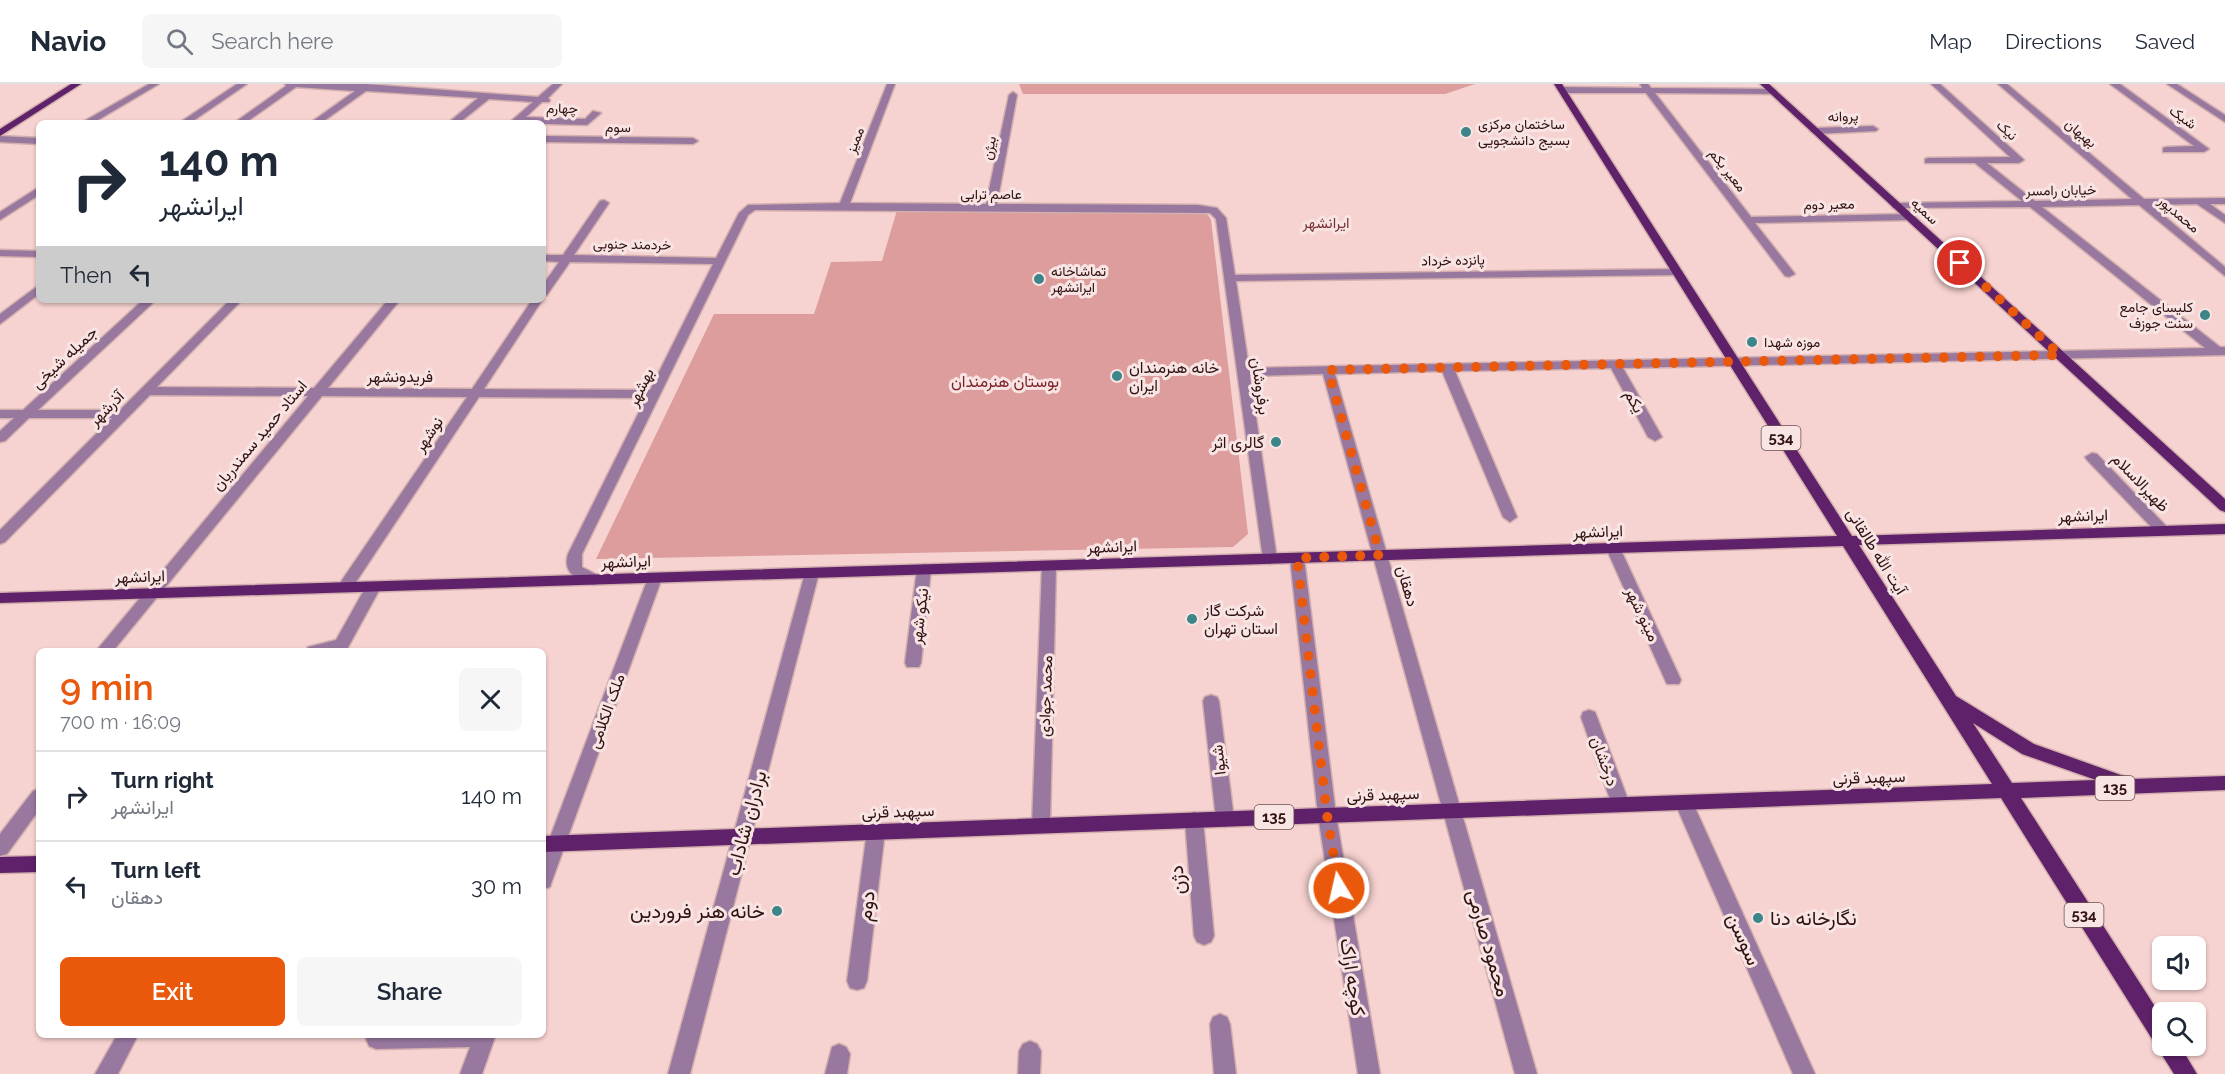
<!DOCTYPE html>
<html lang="en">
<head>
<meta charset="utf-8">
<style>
	body { margin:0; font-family:Raleway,Vazirmatn,sans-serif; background:#f6f6f7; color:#1f2937; height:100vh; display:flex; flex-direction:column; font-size:22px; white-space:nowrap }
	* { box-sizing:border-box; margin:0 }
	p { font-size:20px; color:#747a83 }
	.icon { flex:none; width:33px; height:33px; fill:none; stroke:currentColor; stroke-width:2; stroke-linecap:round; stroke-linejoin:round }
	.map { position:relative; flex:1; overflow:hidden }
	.panel { position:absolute; left:36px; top:564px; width:510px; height:390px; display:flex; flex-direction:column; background:#fff; border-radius:9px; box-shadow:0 2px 4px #0004 }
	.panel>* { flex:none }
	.banner { position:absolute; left:36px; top:36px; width:510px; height:183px; border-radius:9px; box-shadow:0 2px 4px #0004; background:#fff; color:#1f2937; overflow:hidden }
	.fabs { position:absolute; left:2152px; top:852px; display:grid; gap:12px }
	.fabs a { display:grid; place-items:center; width:54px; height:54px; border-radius:9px; background:#fff; box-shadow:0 2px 4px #0004; font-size:30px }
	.pin { position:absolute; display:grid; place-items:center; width:51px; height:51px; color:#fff; margin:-26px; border:3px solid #fff; border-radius:50%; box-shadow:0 2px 6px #0007 }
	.me { position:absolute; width:66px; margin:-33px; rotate:351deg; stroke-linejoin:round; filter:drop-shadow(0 0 4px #0008) }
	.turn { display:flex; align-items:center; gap:21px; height:126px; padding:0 24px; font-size:27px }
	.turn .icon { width:78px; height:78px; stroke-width:2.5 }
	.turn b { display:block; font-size:42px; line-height:51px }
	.then { display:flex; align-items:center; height:57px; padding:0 24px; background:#0003; gap:12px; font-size:22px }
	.round { display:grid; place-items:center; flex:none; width:63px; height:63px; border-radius:9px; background:#f6f6f7 }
	.headline { display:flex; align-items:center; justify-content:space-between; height:102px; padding:0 24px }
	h1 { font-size:36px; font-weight:600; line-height:45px; color:#ea580c }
	.primary-button { display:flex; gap:12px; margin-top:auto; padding:12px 24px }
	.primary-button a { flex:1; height:69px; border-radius:9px; background:#ea580c; color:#fff; font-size:24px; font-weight:600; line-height:69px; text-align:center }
	.primary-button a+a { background:#f6f6f7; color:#1f2937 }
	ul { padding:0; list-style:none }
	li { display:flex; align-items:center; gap:18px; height:90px; padding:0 24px; border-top:2px solid #e0e1e3 }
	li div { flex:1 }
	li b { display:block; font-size:22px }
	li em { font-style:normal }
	header { display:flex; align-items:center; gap:36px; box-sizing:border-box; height:84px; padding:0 30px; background:#fff; border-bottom:2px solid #e0e1e3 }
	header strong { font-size:28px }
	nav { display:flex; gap:33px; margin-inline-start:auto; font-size:21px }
	.search { width:420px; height:54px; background:#f6f6f7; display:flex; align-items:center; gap:15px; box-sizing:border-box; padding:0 21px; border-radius:9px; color:#747a83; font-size:22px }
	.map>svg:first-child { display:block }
</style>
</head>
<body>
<header>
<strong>Navio</strong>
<div class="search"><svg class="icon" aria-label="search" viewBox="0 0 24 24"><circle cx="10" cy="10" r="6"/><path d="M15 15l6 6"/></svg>Search here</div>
<nav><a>Map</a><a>Directions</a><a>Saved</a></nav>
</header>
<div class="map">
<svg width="2225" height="990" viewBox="0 0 2225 990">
	<rect width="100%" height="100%" fill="#f6d2d0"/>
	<path fill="#dc9d9c" d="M1019,0H1475L1445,10H1023Z
		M897,126L1198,127L1208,131L1211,136L1248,450L1233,463L596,475L714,230H814L831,178L882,177Z"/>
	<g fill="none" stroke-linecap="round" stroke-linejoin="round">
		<g stroke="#d3afae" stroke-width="3">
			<path id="minor" d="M149,0H159L93,39H81Z
				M237,0H247L190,39H179Z
				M285,0H366L538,13L553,0H562L548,14L550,16L549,18H542L526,33L585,35L593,27L601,29L587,41L509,39L533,18L489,15L459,39H448L478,14L366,7L321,39H310L355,7L296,3L245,39H234L286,2Z
				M887,0H895L850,119L986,120L1009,11L1013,8L1017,11L997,120L1198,121L1217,124L1226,134L1235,191L1677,185L1683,188L1677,191L1236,197L1249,284L2205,264L2030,123L1893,124L1892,122L1897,119L2022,117L1975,79H1925V75L1928,74L2010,73L1931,0H1940L2022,74L2024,76L2019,79H1987L2035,117L2132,115L1998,0H2007L2144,115L2225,114V120H2210L2225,131V139L2197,120L2151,121L2225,183V192L2139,121L2042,123L2220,263H2225V271L1623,284L1662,353L1655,357L1648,353L1611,284L1455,287L1517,433L1510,438L1503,433L1442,287L1335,290L1537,990H1515L1323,290L1250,292L1277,475L1270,480L1263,475L1216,135L1210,129L755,126L748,131L582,470V483L599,492L602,496L594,501C578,497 562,489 568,470L646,314L479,313L350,507H340L337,503L340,499L467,313L322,312L113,567H96L308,312L150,311L5,458L0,460V446L112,334H29L5,357L0,358V347L14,334H0V326H23L143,216H156L38,326H120L230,216H242L157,303L314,304L388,216H400L328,304L472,305L532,216L543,215L484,305L650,306L713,180L570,178L547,211L543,212V201L559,178L543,177V171H563L600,117L604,116L609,119L574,171L716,174L739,129L748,121L840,119Z
				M1640,0H1648L1651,4L1775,5L1776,7L1772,10L1655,9L1751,133L1910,130L1915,133L1910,136L1755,139L1795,190L1789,193L1785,192L1646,9H1562L1558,6L1562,3L1642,4Z
				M2110,0H2120L2209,65L2204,68H2163V64L2166,63L2194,62Z
				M2167,0H2177L2225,31V38Z
				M1873,42L1878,45L1876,47L1815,50L1810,47L1815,44Z
				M0,52L39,54V60L0,58Z
				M543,52L693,54L698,57L693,60L543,58Z
				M39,103V111L0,136V128Z
				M0,166L39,167V173L0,172Z
				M39,201V210L0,240V230Z
				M2092,369L2097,370L2168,444L2170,447L2168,450H2158L2087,376L2085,373Z
				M1613,459L1620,464L1681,596L1679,600H1667L1665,596L1606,464Z
				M1297,469L1304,474L1336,731L1380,990H1358L1318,731L1290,474Z
				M1049,477L1056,482L1050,741L1047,746L1041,749L1035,746L1032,741L1042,482Z
				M924,480L931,485L921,579L919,583H907L905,579L917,485Z
				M812,484L819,489L690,990H668L805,489Z
				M655,489L662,494L552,797L550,803L543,805V772L648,494Z
				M373,498L381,503L346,567H306L308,563L336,556L368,499Z
				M1211,611L1217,613L1219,617L1234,735L1231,740L1225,743L1219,740L1216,735L1203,617L1205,613Z
				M1589,626L1595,628L1597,633L1630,721L1627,726L1621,728L1615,726L1612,721L1581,633L1583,628Z
				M39,705V726L7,770L0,772V750L33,707Z
				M1684,712L1690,714L1693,719L1815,990H1793L1675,719L1678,714Z
				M1194,728L1200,731L1203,736L1214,852L1211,858L1204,861L1197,858L1194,852L1185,736L1188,731Z
				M876,739L882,742L885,747L867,897L864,904L857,906L850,904L847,897L867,747L870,742Z
				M1220,930L1227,933L1230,940L1236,990H1214L1210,940L1213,933Z
				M117,951H138L118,990H95Z
				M367,951H495V953L482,990H460L470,963L376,965L369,962L366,955Z
				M1030,957L1037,960L1041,967L1040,990H1018L1019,967L1023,960Z
				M839,960L846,963L850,970L847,990H825L832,963Z"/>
		</g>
		<g stroke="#d3afae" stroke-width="3">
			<path id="major" d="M71,0H81L0,52V45Z
				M1554,0H1562L1852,452L2225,440V450L1859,461L1956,612L2034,660L2132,695L2225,692V706L2021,714L2163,935V962H2180L2197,990H2174L2001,714L543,768V752L1992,700L1843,462L0,519V509L1837,452ZM1973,639L2022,670L2096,696L2012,699Z
				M1760,0H1769L2225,415V428L2220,426Z
				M39,772V788L0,789V773Z"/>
		</g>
		<use href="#minor" fill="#9978a0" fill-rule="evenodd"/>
		<use href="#major" fill="#5e216a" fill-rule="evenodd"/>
	</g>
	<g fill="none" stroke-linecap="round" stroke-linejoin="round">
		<path stroke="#ea580c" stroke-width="10" stroke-dasharray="0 18" d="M1339,804L1327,731L1297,474L1380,471L1328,286L2060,271L1960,179"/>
	</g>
	<g fill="#3c8589" stroke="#f7e4e3" stroke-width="2">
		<circle cx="1466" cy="48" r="6"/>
		<circle cx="1039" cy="195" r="6"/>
		<circle cx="2205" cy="231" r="6"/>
		<circle cx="1752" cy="258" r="6"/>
		<circle cx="1117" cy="292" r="6"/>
		<circle cx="1276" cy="358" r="6"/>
		<circle cx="1192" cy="535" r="6"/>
		<circle cx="777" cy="827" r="6"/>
		<circle cx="1758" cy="834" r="6"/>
	</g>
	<g text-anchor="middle" stroke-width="6" stroke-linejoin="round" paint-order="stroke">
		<g font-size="14" fill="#311112" stroke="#f7e4e3">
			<text transform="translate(562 24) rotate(1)" y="5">چهارم</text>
			<text transform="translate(1843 32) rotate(-2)" y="5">پروانه</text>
			<text transform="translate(2183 33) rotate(36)" y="5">شیک</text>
			<text transform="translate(618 43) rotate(1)" y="5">سوم</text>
			<text transform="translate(2007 46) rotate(42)" y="5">نیک</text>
			<text transform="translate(2081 49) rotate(40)" y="5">بهبهان</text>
			<text transform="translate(855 56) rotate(-69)" y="5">ممیز</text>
			<text transform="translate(989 64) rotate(-79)" y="5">بیژن</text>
			<text transform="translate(1728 86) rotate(52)" y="5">معیر یکم</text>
			<text transform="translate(2061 106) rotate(-1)" y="5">خیابان رامسر</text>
			<text x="991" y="115">عاصم ترابی</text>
			<text transform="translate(1829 120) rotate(-1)" y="5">معیر دوم</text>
			<text transform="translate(1925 127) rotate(43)" y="5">سمیه</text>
			<text transform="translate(2179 130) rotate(40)" y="5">محمدپور</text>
			<text transform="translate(632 160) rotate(1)" y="5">خردمند جنوبی</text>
			<text transform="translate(1453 176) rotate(-1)" y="5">پانزده خرداد</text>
		</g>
		<g font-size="14" fill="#311112" stroke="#f7e4e3" text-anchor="start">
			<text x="1478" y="45">ساختمان مرکزی<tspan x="1478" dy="16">بسیج دانشجویی</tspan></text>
			<text x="1051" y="192">تماشاخانه<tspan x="1051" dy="16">ایرانشهر</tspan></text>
			<text x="2193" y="228" text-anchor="end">کلیسای جامع<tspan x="2193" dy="16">سنت جوزف</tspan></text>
			<text x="1764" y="263">موزه شهدا</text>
		</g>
		<g font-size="15" fill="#792f32" stroke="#f7e4e3">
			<text x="1326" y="144">ایرانشهر</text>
		</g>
		<g fill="#f7e4e3" stroke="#6c5051" stroke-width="1.5">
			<rect x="1761.5" y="342" width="39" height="24" rx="4.5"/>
			<rect x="2095.5" y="692" width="39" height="24" rx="4.5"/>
			<rect x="1254.5" y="721" width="39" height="24" rx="4.5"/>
			<rect x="2064.5" y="819" width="39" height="24" rx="4.5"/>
		</g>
		<g font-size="15" font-weight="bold" fill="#311112">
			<text x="1781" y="359">534</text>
			<text x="2115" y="709">135</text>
			<text x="1274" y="738">135</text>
			<text x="2084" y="836">534</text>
		</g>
		<g font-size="16" fill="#311112" stroke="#f7e4e3">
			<text transform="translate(64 273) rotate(-43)" y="6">جمیله شیخی</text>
			<text x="400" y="298">فریدونشهر</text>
			<text transform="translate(1261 302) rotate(82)" y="6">برفروشان</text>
			<text transform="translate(640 303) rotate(-64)" y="6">بهشهر</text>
			<text transform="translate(1635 317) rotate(61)" y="6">یکم</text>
			<text transform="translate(106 324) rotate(-45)" y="6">آذرشهر</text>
			<text transform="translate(428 350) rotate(-56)" y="6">نوشهر</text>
			<text transform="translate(259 351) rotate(-50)" y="6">استاد حمید سمندریان</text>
			<text transform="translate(2141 398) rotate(46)" y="6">ظهیرالاسلام</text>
			<text transform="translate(2083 431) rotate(-2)" y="6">ایرانشهر</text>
			<text transform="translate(1598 447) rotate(-2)" y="6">ایرانشهر</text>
			<text transform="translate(1112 462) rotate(-2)" y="6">ایرانشهر</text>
			<text transform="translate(1877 467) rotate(58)" y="6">آیت الله طالقانی</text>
			<text transform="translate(626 477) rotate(-2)" y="6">ایرانشهر</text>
			<text transform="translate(140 492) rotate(-2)" y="6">ایرانشهر</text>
			<text transform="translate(1408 502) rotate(74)" y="6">دهقان</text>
			<text transform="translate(1643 530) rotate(65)" y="6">مینو شهر</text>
			<text transform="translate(919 532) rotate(-83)" y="6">نیکو شهر</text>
			<text transform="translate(1045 612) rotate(-88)" y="6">محمد جوادی</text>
			<text transform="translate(606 627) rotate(-70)" y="6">ملک الکلامی</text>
			<text transform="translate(1218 676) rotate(-97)" y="6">شیوا</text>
			<text transform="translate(1605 677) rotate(70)" y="6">درخشان</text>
			<text transform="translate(1869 693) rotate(-2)" y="6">سپهبد قرنی</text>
			<text transform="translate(1383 710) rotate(-2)" y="6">سپهبد قرنی</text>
			<text transform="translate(898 727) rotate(-2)" y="6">سپهبد قرنی</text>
		</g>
		<g font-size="16" fill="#311112" stroke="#f7e4e3" text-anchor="start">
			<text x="1129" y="289">خانه هنرمندان<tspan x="1129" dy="18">ایران</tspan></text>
			<text x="1264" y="364" text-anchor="end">گالری اثر</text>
			<text x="1204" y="532">شرکت گاز<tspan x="1204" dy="18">استان تهران</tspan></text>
		</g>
		<g font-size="16" fill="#7c2028" stroke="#f7e4e3">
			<text x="1005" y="303">بوستان هنرمندان</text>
		</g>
		<g font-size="20" fill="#311112" stroke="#f7e4e3">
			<text transform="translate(746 739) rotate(-75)" y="7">برادران شاداب</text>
			<text transform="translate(1177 796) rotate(-95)" y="7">دژن</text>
			<text transform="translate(866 822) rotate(-83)" y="7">دوم</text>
			<text transform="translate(1744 855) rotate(66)" y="7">سوسن</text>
			<text transform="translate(1489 859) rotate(74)" y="7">محمود صارمی</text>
			<text transform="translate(1353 893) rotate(81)" y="7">کوچه اراک</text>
		</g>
		<g font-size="20" fill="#311112" stroke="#f7e4e3" text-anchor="end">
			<text x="765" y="834">خانه هنر فروردین</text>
			<text x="1770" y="841" text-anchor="start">نگارخانه دنا</text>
		</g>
	</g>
</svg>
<div class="fabs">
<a><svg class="icon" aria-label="sound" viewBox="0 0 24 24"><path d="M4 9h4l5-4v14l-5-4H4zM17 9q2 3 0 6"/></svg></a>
<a><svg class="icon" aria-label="search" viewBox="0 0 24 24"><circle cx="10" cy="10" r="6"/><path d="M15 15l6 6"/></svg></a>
</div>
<div class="pin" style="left:1960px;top:179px;background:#d93025"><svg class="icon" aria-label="arrive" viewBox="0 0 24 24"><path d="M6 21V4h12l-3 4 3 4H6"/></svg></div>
<svg class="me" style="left:1339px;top:804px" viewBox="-20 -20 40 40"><circle r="17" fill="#ea580c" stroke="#fff" stroke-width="3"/><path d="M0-11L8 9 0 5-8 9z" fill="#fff"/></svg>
<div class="banner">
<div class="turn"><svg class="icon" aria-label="right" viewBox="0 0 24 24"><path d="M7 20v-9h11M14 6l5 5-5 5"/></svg><div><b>140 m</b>ایرانشهر</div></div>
<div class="then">Then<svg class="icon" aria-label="left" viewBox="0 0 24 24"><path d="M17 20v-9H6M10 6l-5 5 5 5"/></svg></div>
</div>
<section class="panel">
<div class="headline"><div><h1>9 min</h1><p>700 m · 16:09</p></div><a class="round"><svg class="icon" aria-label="close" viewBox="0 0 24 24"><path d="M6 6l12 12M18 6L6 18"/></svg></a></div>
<ul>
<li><svg class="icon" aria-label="right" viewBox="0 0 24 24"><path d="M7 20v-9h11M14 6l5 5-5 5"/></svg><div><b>Turn right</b><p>ایرانشهر</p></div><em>140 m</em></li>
<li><svg class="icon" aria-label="left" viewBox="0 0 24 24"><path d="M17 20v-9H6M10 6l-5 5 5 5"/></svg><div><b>Turn left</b><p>دهقان</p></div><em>30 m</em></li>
</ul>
<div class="primary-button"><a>Exit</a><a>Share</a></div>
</section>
</div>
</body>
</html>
